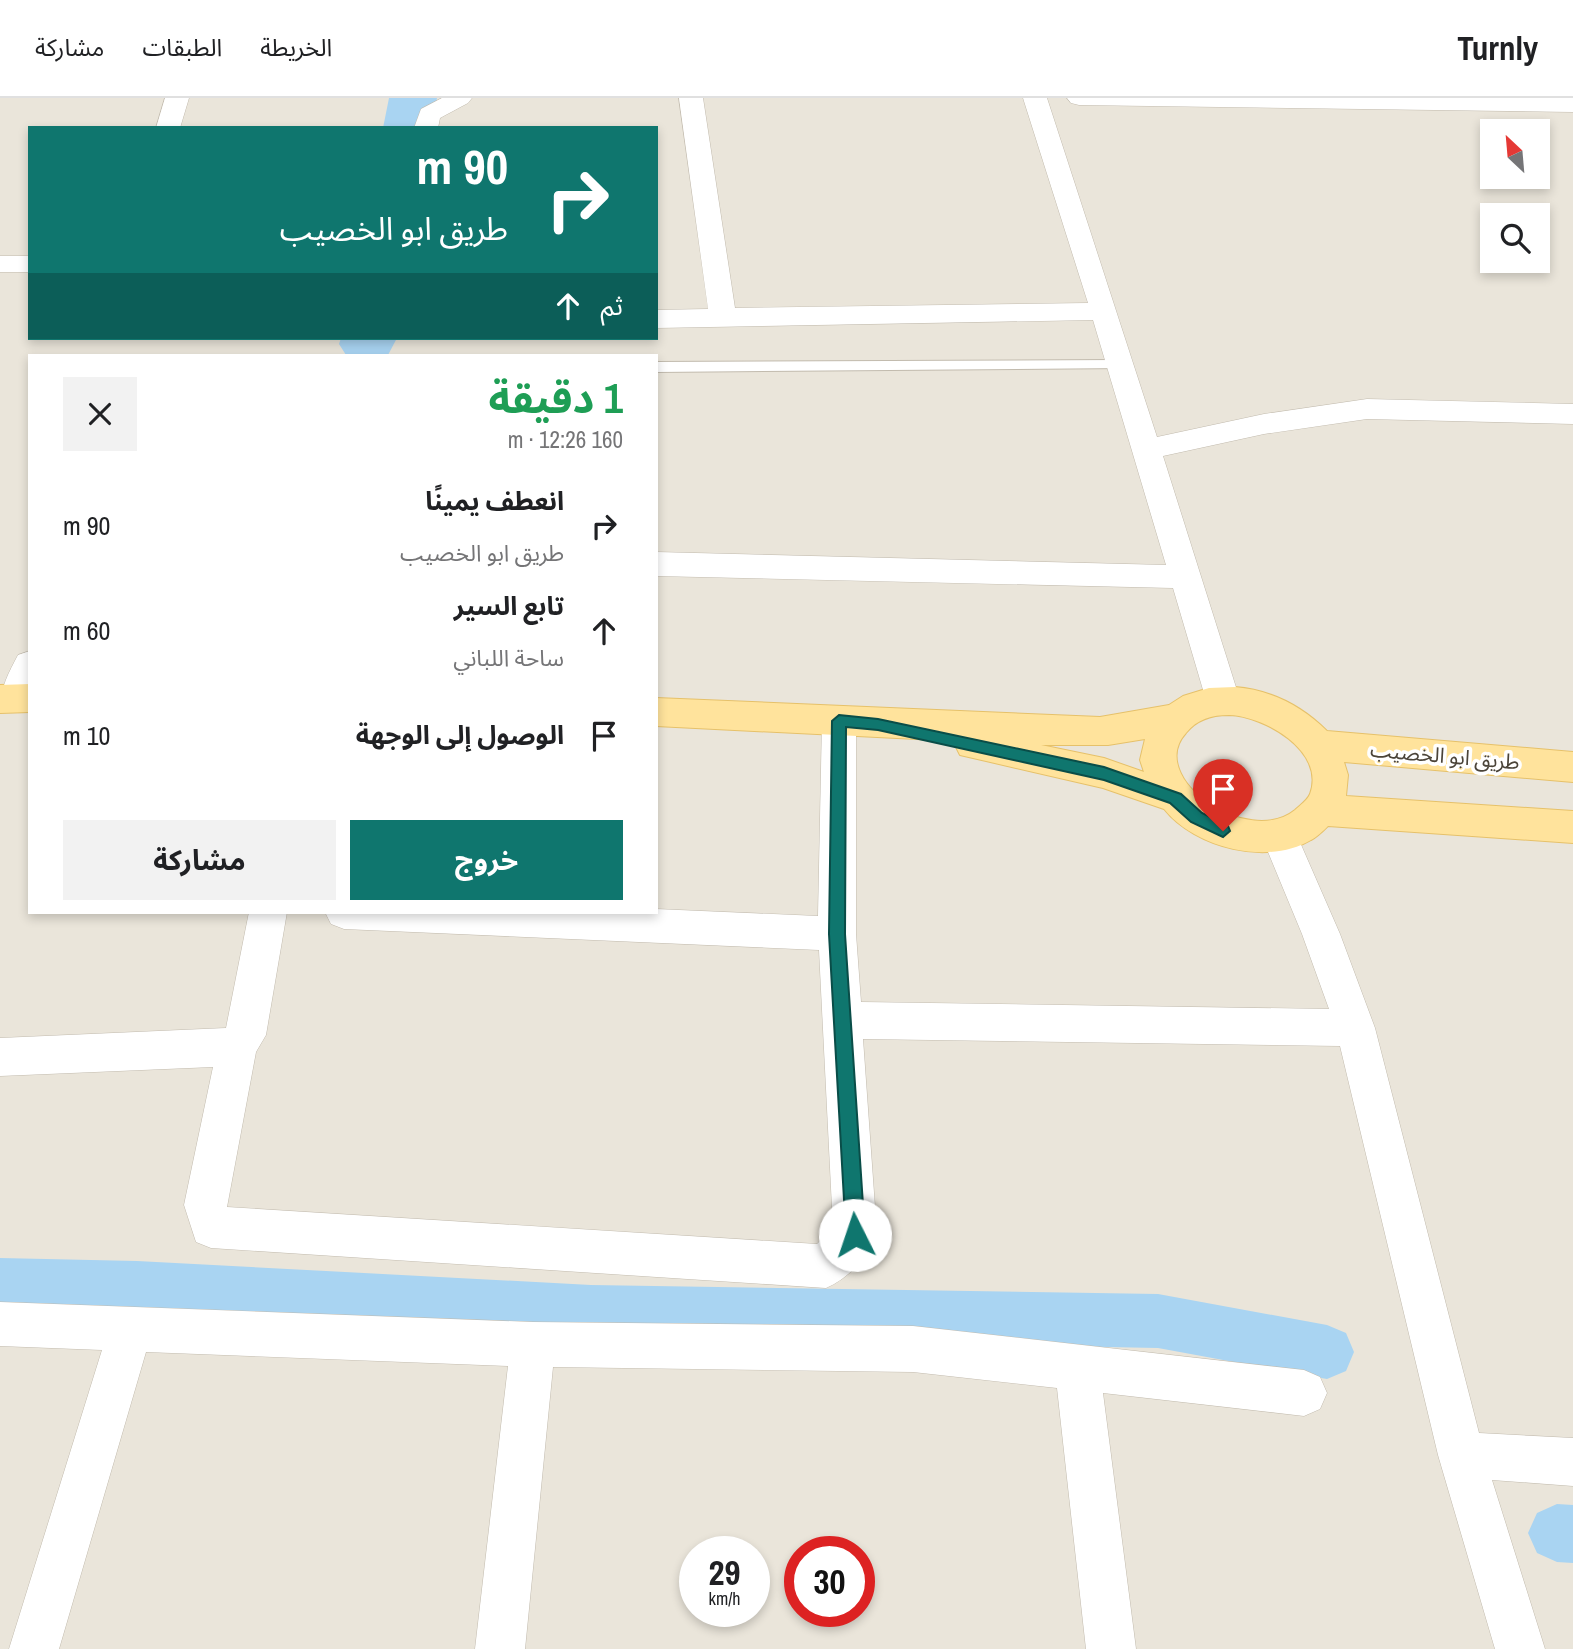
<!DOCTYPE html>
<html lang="ar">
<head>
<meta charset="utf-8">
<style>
	body { margin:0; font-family:"Archivo Narrow","Noto Sans Arabic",sans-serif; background:#f2f2f2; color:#202124; direction:rtl; height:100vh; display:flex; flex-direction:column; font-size:26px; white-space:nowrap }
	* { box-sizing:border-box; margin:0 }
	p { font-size:23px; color:#757577 }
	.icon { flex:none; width:38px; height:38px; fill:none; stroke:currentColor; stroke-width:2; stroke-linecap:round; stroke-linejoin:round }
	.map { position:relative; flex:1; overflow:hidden; direction:ltr }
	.sheet { position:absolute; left:28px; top:256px; width:630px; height:560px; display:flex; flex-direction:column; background:#fff; border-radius:0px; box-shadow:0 4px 10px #0003; direction:rtl }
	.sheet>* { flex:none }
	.banner { position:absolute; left:28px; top:28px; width:630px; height:214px; border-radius:0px; box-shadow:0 4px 10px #0003; direction:rtl; background:#0f766e; color:#fff; overflow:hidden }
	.needle { width:46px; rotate:334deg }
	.buttons { position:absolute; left:1480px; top:21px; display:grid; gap:14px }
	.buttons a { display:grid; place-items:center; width:70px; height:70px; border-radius:0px; background:#fff; box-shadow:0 4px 10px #0003; font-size:35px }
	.speed { position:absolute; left:679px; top:1438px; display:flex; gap:14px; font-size:35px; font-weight:700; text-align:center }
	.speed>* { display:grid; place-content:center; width:91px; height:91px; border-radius:50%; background:#fff; box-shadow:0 4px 10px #0003; line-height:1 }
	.speed small { font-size:18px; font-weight:400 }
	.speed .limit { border:10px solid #d22; background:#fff; color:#111 }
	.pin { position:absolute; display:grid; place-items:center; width:60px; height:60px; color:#fff; margin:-72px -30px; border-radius:50% 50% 50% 0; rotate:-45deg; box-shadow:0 0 7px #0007 }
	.pin .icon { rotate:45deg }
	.me { position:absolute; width:77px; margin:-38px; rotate:356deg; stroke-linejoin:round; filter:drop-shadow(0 0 5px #0008) }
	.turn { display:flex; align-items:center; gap:24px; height:147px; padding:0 35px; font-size:32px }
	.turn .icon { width:91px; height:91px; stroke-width:2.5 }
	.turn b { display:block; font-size:49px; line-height:60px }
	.then { display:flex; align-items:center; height:66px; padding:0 35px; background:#0003; gap:14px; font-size:26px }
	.round { display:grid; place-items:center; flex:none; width:74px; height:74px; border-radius:0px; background:#f2f2f2 }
	.headline { display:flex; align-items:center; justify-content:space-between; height:119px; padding:0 35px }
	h1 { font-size:42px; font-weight:700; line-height:52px; color:#1e9e55 }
	.action { display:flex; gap:14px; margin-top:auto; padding:14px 35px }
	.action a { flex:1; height:80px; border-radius:0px; background:#0f766e; color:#fff; font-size:28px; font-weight:700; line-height:80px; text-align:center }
	.action a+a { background:#f2f2f2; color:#202124 }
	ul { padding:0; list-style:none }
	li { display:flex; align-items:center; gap:21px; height:105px; padding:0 35px }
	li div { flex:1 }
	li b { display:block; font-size:26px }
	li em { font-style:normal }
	header { display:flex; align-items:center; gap:42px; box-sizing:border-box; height:98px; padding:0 35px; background:#fff; border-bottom:2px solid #e0e0e0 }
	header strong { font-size:33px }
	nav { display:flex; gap:38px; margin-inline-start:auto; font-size:24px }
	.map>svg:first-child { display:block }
</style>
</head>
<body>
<header>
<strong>Turnly</strong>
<nav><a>الخريطة</a><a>الطبقات</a><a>مشاركة</a></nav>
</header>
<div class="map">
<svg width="1573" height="1551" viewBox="0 0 1573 1551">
	<rect width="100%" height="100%" fill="#f6f3ec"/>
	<path fill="#eae5da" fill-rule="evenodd" d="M0,0H1573V1551H0ZM30,30H656V240H30ZM1493,33H1538V79H1493ZM1493,117H1538V163H1493ZM30,257H656V814H30ZM695,1454H754V1514H695ZM800,1454H859V1514H800Z"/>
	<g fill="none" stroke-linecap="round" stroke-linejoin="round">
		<path fill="#a9d4f2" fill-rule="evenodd" d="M0,1160L137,1163L591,1187L1158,1196L1327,1227L1346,1235L1354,1254L1346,1273L1327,1281L1158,1250L591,1239L137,1215L0,1212Z
			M1557,1406L1573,1407V1465L1557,1464L1537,1455L1528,1435L1537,1415Z"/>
		<path fill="#a9d4f2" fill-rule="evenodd" d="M389,0H437L431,30H383Z
			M341,240H397L388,257H346L339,246Z"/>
		<g stroke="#c2bbae" stroke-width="2">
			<path id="lane" d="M1120,262L1125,264L1127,267L1125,270L656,274V264Z"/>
		</g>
		<g stroke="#c2bbae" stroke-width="1">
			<path id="street" d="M165,0H189L180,30H156Z
				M442,0H472L468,5L440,20L438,30H414L421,11Z
				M679,0H703L735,210L1088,205L1023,0H1047L1157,339L1264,316L1367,301L1573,306V326L1367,321L1264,336L1163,358L1240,602L1235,611L1223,615L1211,611L1206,602L1173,490L656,478V454L1166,467L1093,222L656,230V212L708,211Z
				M1067,0H1573V14L1079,7L1071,5Z
				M0,158H30V174H0Z
				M30,553V600L25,609L13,613L1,609C0,590 9,574 18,557Z
				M839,609L851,613L856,623V836L861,904L1329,911L1302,836L1261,737L1266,726L1279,722L1292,726L1340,836L1375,930L1479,1335L1573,1340V1388L1492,1382L1545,1551H1495L1438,1357L1340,948L863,941L877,1137C867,1160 849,1180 826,1190L211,1150L196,1144L184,1107L213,969L0,978V940L226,930L249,814H287L266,937L256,954L227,1109L817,1146L833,1129L819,852L344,831L331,826L325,814H656V811L818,818L822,623L827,613Z
				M0,1204L533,1224L913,1228L1304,1272L1320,1279L1327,1295L1320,1311L1304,1318L1103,1295L1136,1551H1086L1057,1290L913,1274L553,1269L525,1551H475L508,1268L146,1254L59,1551H9L102,1252L0,1248Z"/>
		</g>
		<g stroke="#e6c16a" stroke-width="2">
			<path id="primary" d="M30,586V614L0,615V587Z
				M1235,589C1271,592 1302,608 1327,633L1573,654V684L1344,664L1348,677L1346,698L1573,713V745L1328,728C1323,733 1317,739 1311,742C1268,768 1195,750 1164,711L1103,690L960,657L955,647L957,643L656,628V600L1100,619L1169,607L1183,598L1209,590ZM1229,617C1264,618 1326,653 1310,696C1307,703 1300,707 1295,712C1248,750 1145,680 1186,635C1197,621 1212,617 1229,617ZM1145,641L1140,662L1144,674L1104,660L1041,647H1108Z"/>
		</g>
		<use href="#lane" fill="#fff" fill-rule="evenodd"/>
		<use href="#street" fill="#fff" fill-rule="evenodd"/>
		<use href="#primary" fill="#ffe39c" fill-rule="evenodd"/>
	</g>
	<path fill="#0f766e" stroke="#0a4d48" stroke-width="2" d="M839,617L878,621L1104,669L1181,696L1202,715L1228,728L1230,733L1223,739L1191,724L1170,705L1104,682L878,632L846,629L845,836L865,1137L862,1143L855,1146L849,1143L846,1137L829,836L832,623Z"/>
	<g text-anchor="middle" stroke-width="7" stroke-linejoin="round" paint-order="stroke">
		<g font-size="21" fill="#4b4439" stroke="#fff">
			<text transform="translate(1445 658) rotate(5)" y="7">طريق ابو الخصيب</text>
		</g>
	</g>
</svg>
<div class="buttons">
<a><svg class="needle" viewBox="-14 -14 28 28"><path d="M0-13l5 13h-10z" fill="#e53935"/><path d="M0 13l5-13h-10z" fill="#757577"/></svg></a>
<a><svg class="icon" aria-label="search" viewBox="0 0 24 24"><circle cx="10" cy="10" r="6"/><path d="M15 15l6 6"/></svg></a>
</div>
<div class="speed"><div>29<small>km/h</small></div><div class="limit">30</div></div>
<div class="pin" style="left:1223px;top:733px;background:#d93025"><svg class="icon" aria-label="arrive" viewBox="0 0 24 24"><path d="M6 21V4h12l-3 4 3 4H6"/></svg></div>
<svg class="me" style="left:855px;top:1137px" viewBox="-20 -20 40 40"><circle r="19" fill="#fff"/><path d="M0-13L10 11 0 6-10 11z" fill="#0f766e"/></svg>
<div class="banner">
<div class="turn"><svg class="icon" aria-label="right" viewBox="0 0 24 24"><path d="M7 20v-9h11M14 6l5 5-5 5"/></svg><div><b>90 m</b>طريق ابو الخصيب</div></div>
<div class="then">ثم<svg class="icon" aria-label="ahead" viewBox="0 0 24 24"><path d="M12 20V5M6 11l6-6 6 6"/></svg></div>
</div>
<section class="sheet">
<div class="headline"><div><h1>1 دقيقة</h1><p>160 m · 12:26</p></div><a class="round"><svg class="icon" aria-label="close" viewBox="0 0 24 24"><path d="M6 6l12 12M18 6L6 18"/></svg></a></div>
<ul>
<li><svg class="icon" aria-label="right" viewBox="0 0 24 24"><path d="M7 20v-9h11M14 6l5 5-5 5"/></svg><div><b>انعطف يمينًا</b><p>طريق ابو الخصيب</p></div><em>90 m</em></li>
<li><svg class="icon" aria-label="ahead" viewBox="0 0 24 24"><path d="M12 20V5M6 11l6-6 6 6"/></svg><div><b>تابع السير</b><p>ساحة اللباني</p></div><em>60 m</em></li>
<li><svg class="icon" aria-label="arrive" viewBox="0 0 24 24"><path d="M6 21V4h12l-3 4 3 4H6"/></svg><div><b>الوصول إلى الوجهة</b></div><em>10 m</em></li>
</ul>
<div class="action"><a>خروج</a><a>مشاركة</a></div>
</section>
</div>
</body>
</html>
